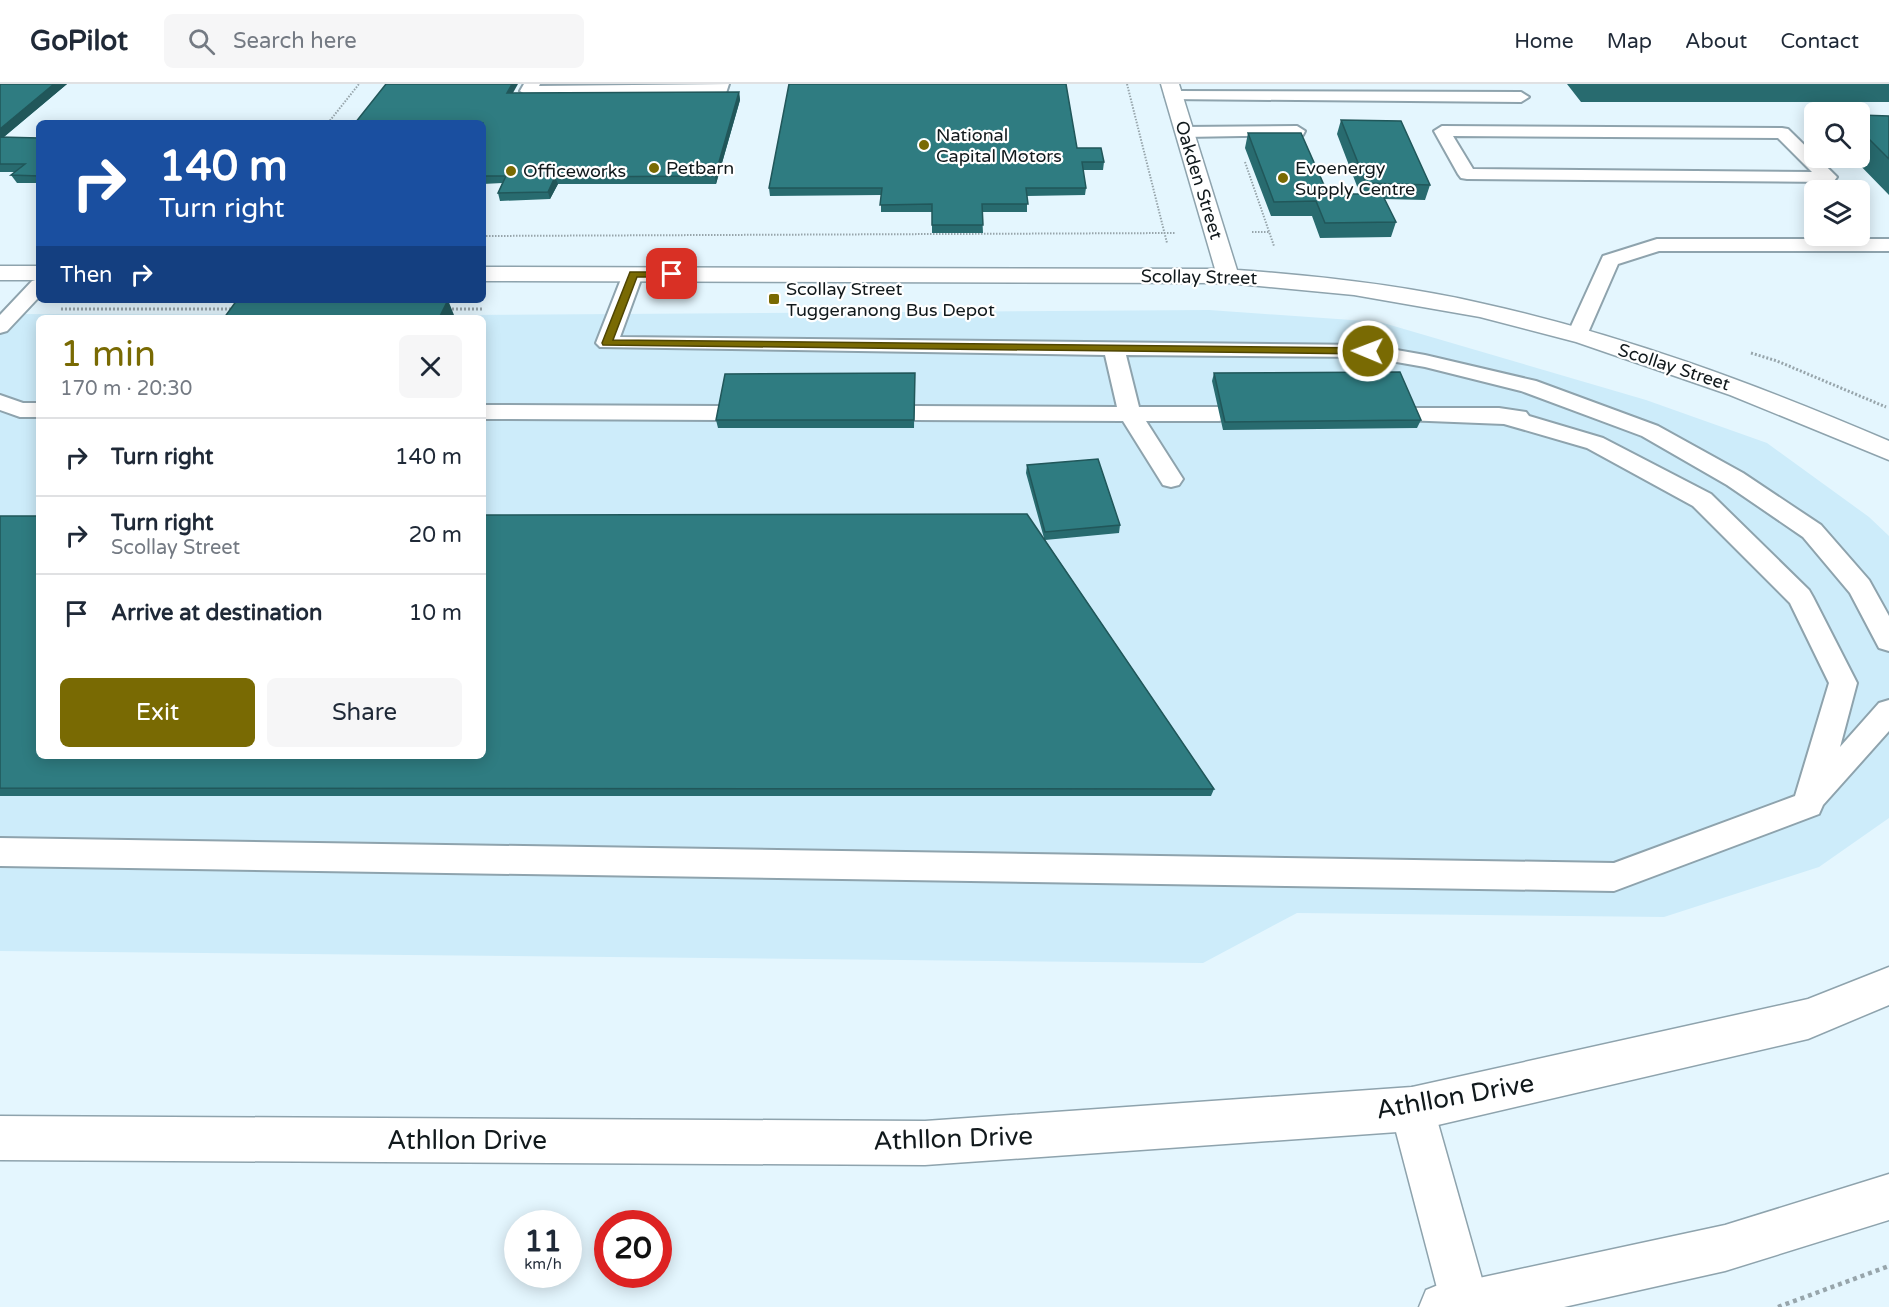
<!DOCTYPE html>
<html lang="en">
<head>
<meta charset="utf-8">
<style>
	body { margin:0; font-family:"Varela Round",sans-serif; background:#f6f6f7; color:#1f2937; height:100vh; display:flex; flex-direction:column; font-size:22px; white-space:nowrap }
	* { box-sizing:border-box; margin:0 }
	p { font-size:20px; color:#747a83 }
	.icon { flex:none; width:33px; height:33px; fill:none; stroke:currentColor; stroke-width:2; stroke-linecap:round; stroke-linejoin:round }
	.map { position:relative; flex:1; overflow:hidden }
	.side { position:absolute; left:36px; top:231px; width:450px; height:444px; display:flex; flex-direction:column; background:#fff; border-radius:9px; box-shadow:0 3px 15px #0003 }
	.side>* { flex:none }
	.banner { position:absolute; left:36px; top:36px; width:450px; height:183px; border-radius:9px; box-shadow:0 3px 15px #0003; background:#1a4fa0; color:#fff; overflow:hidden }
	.fabs { position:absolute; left:1804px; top:18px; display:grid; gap:12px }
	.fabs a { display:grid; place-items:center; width:66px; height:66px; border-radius:9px; background:#fff; box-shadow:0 3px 15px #0003; font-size:30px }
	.speed { position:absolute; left:504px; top:1126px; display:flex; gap:12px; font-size:30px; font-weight:700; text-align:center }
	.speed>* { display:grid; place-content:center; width:78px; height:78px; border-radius:50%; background:#fff; box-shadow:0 3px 15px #0003; line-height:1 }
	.speed small { font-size:15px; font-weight:400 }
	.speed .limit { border:9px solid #d22; background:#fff; color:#111 }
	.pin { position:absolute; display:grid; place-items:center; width:51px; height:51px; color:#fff; margin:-26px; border-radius:12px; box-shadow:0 3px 9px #0006 }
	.me { position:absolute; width:66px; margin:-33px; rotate:271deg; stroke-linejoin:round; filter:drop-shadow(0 0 4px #0008) }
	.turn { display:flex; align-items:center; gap:21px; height:126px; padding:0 24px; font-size:27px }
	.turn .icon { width:78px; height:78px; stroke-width:2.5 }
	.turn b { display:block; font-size:42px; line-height:51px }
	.then { display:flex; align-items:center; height:57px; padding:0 24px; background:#0003; gap:12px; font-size:22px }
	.round { display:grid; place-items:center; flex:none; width:63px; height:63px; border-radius:9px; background:#f6f6f7 }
	.summary { display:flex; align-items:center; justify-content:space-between; height:102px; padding:0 24px }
	h1 { font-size:36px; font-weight:600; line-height:45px; color:#796a03 }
	.primary-button { display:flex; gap:12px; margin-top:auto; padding:12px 24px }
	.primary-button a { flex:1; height:69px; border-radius:9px; background:#796a03; color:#fff; font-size:24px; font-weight:600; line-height:69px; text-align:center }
	.primary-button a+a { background:#f6f6f7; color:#1f2937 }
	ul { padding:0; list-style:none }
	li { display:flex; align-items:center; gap:18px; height:78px; padding:0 24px; border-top:2px solid #e0e1e3 }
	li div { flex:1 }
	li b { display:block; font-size:22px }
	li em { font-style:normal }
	header { display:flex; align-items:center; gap:36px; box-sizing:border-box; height:84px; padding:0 30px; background:#fff; border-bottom:2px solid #e0e1e3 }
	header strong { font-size:28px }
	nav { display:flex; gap:33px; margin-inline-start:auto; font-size:21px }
	.search { width:420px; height:54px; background:#f6f6f7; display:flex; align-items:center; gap:15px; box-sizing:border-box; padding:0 21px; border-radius:9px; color:#747a83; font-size:22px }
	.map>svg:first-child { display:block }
</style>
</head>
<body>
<header>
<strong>GoPilot</strong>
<div class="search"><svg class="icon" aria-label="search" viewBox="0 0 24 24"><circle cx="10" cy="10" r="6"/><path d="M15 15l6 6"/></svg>Search here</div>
<nav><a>Home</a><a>Map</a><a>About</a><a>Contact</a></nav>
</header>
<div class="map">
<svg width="1889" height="1223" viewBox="0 0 1889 1223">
	<rect width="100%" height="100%" fill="#e4f6fe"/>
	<path fill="#cdecfa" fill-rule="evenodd" d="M1209,226L1380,238L1646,316L1767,359L1869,433L1889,452V734L1819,783L1664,833L1297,829L1203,879L0,867V230L454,231ZM39,234H483V672H39Z"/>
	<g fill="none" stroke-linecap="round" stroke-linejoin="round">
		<g stroke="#8ea3ad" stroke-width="4">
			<path id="lane" d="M524,0H540L539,2L729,0L726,9L720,11L528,12L520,7Z
				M1173,7L1521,8L1529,13L1521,18L1167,15L1165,12Z
				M1297,42L1305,47L1303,51L1184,53L1176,48L1184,43Z
				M1442,42L1782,44L1788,45L1837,93L1834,97L1828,98L1467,95L1461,94L1458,90L1434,47ZM1453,52L1778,54L1812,88L1473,85Z
				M1657,155H1889V167H1659L1618,180L1587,251L1584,255L1577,257L1570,255L1567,251L1603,172Z
				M633,184L640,186L643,190L620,253L1368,261L1425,271L1536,297L1658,342L1743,389L1821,441L1869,496L1889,532V567L1879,564L1850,509L1803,453L1727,401L1642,352L1521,307L1425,283L1368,273L1126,271L1139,323H1219L1227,325L1230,330L1227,335L1219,337H1146L1183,395L1179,401L1171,403L1163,401L1123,337L915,336L907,334L904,329L907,324L915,322L1117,323L1105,271L600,263L596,259L623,190L626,186Z
				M39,195V213L7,247L0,249V231L32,197Z
				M0,311L23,319H39V333H20L0,326Z
				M483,321L721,322L729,324L732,329L729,334L721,336L483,335Z
				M1412,324H1499L1526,328L1529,332L1603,354L1711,410L1809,506L1813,513L1857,599L1840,663L1879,619L1889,616V647L1823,721L1819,730L1614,807L0,782V754L1614,779L1795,712L1829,599L1790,519L1693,422L1587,364L1504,340L1404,336L1401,331L1404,326Z"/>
		</g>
		<g stroke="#8ea3ad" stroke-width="3">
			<path id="street" d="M1161,0H1179L1237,186C1319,192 1401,201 1480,219C1621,250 1756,300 1889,357V376L1730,311L1576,258L1480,233L1354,211L1228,199L483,197V183L1215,185Z
				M0,182H39V196H0Z
				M1412,1003L1427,1010L1434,1025L1490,1223H1442L1390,1025L1397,1010Z"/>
		</g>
		<g stroke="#8ea3ad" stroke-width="3">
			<path id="primary" d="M1889,883V921L1808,955L1412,1047L925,1081L0,1076V1032L925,1037L1412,1003L1808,915Z
				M1889,1090V1136L1725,1187L1564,1223H1419L1426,1206L1443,1199L1465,1197L1725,1141Z"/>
		</g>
		<path stroke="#97a5ab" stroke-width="2" stroke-dasharray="1.5 1.5" stroke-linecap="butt" d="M1127,0L1167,159
			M328,39L359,0
			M1245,78L1274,162
			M1252,148H1270
			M483,152L1176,149"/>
		<path stroke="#97a5ab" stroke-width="3" stroke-dasharray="2 2" stroke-linecap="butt" d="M61,225H233
			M448,225H482
			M1751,269L1777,277L1886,323"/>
		<path stroke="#97a5ab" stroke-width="4.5" stroke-dasharray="4 4" stroke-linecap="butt" d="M1778,1223L1889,1182"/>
		<use href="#lane" fill="#fff" fill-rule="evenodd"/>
		<use href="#street" fill="#fff" fill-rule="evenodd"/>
		<use href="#primary" fill="#fff" fill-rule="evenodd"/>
	</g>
	<path fill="#286b6f" d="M0,0H67L4,53L39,54V99H17L11,91L16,88H0Z
		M1567,0H1889V18H1581Z
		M739,8L740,16L716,100H558L550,115L500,117L498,109L502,99L483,100V39L513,9Z
		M1860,31L1889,32V111L1853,74H1860Z
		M1341,36L1430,101L1425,116L1384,115L1396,138L1391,153L1320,154L1312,132H1271L1245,64L1248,49L1328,110H1360L1337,50Z
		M1077,64L1104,78L1103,86H1083L1086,104L1085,111L1027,112V128H982L983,149H932V128H881V111L770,112L769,104Z
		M915,289L914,344H718L716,336Z
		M1214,289L1421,336L1417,344L1223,346L1212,297Z
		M1027,381L1120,441L1119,449L1045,456L1214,705L1211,712H0V432L1044,454L1026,389Z"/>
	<path fill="#21575a" d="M54,0H67L0,56V45Z
		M512,0H518L509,16L507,9Z
		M739,8L740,16L716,100L715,92Z
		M555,93L558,100L550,115L548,108Z
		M448,216L454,231L453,234H439Z"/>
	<path fill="#2f7c81" stroke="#21575a" stroke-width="1.5" d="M0,0H54L0,45Z
		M386,0H512L507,9L739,8L715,92L555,93L548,108L498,109L506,92H483V39H355Z
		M789,0H1066L1077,64H1101L1104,78H1082L1086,104H1026L1028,120H982L983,141H932V120L880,121L882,104H769Z
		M1860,31L1889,32V75L1860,46Z
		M1341,36L1401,37L1430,101L1366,99Z
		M1248,49H1301L1328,110H1382L1396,138L1325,139L1316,117L1274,118Z
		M0,53L39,54V92L11,91L25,80H0Z
		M237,216H448L439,234H224Z
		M1400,288L1421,336L1225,338L1214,289Z
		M915,289L914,336H716L725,290Z
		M1098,375L1120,441L1045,448L1027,381Z
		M1027,430L1214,705L0,704V432H39V672H483V431Z"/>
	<path fill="#796a03" stroke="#4f4502" stroke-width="1.5" d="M630,188H672L677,190L672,193H637L613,256L1368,264L1373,267L1368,270L603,261L602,259Z"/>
	<g fill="#796a03" stroke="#fff" stroke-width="2">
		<circle cx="924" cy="61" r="6"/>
		<circle cx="654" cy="84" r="6"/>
		<circle cx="511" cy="87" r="6"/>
		<circle cx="1283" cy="94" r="6"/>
		<rect x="768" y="209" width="12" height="12" rx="3"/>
	</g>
	<g text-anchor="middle" stroke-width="4.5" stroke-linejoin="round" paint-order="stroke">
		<g font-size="18" fill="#11191c" stroke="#fff" text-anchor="start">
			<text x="936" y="57">National<tspan x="936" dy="21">Capital Motors</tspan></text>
			<text x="666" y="90">Petbarn</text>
			<text x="1295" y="90">Evoenergy<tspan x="1295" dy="21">Supply Centre</tspan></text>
			<text x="523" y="93">Officeworks</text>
			<text x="786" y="211">Scollay Street<tspan x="786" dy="21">Tuggeranong Bus Depot</tspan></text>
		</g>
		<g font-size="18" fill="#11191c" stroke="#fff">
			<text transform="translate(1199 96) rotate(73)" y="6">Oakden Street</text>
			<text transform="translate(1199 193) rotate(1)" y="6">Scollay Street</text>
			<text transform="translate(1674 283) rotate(18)" y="6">Scollay Street</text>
		</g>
		<g font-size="26" fill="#11191c" stroke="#fff">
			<text transform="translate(1455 1012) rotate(-10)" y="9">Athllon Drive</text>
			<text transform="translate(953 1054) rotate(-2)" y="9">Athllon Drive</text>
			<text x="467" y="1065">Athllon Drive</text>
		</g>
	</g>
</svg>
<div class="fabs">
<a><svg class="icon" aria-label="search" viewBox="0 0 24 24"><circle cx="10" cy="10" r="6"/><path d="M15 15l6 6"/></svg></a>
<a><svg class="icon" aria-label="layers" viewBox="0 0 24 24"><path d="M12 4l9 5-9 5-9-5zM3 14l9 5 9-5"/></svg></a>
</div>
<div class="speed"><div>11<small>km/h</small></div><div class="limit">20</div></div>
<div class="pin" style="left:672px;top:190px;background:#d93025"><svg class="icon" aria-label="arrive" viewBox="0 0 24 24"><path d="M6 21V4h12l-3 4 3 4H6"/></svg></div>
<svg class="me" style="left:1368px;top:267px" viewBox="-20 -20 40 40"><circle r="17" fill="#796a03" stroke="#fff" stroke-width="3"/><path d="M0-11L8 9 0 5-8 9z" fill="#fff"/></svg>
<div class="banner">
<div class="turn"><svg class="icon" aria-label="right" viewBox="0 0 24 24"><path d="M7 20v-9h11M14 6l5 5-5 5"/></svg><div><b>140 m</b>Turn right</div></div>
<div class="then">Then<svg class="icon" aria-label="right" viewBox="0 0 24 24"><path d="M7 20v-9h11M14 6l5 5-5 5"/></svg></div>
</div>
<section class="side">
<div class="summary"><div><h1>1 min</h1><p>170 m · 20:30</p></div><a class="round"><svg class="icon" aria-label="close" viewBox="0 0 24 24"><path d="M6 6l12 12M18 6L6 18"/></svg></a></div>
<ul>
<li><svg class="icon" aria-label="right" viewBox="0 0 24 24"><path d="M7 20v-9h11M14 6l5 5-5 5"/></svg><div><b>Turn right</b></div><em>140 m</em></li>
<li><svg class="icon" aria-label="right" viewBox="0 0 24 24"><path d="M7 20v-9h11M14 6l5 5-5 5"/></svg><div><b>Turn right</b><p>Scollay Street</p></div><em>20 m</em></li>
<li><svg class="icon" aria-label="arrive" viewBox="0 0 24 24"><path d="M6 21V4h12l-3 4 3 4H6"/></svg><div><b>Arrive at destination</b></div><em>10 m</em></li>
</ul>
<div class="primary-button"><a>Exit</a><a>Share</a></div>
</section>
</div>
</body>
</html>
